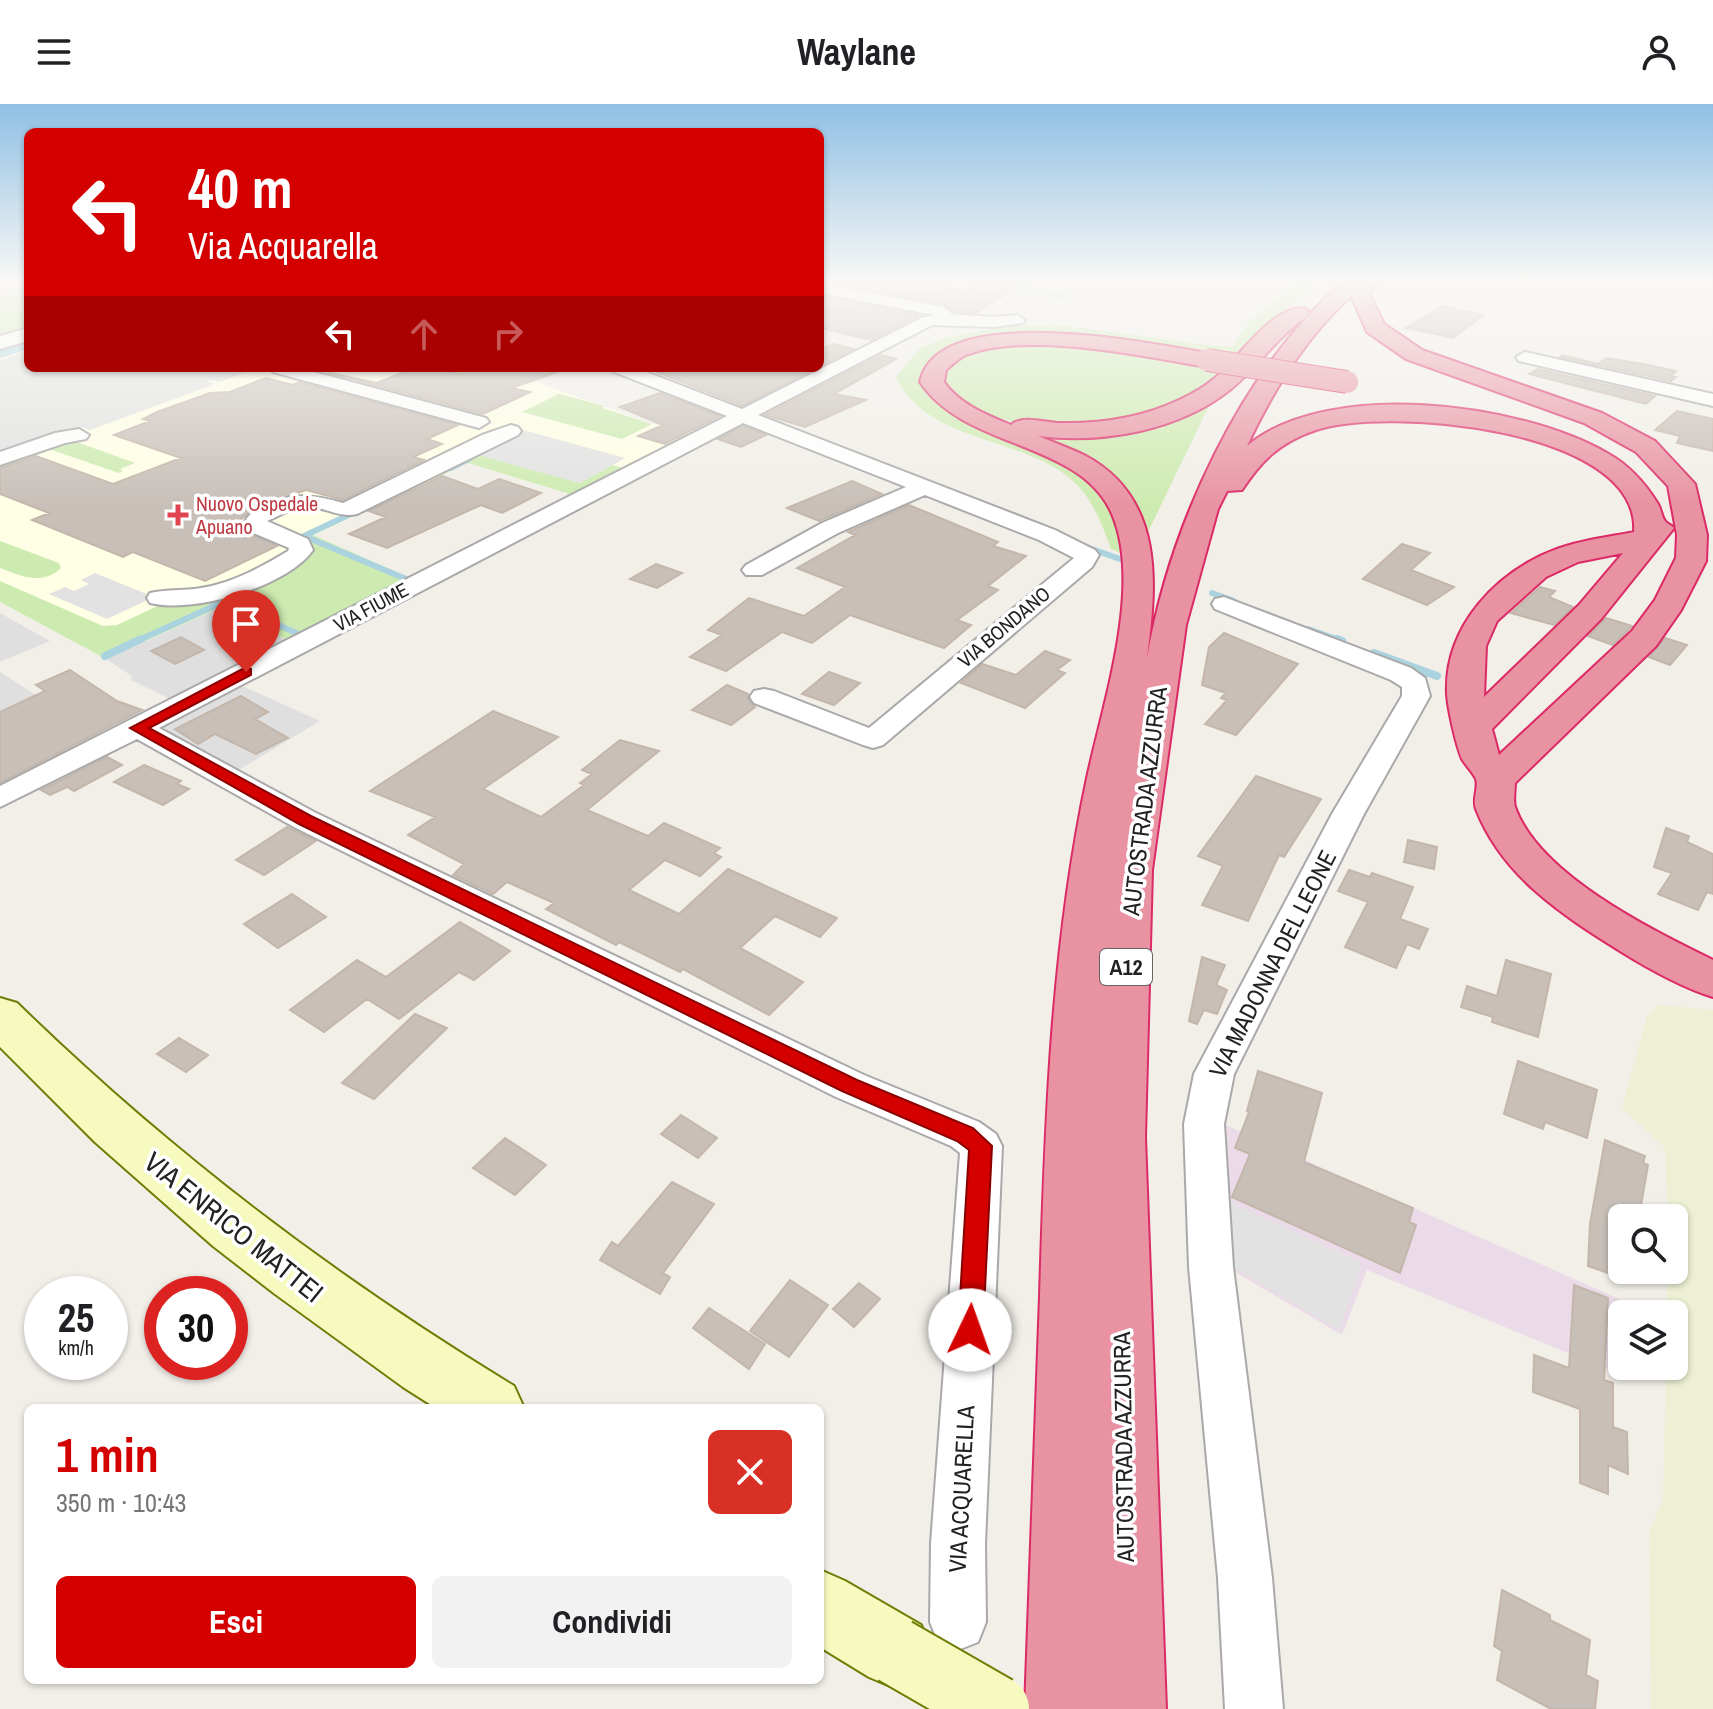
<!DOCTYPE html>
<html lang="it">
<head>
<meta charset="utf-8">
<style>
	body { margin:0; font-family:"Archivo Narrow",sans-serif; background:#f2f2f2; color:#202124; height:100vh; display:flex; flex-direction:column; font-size:30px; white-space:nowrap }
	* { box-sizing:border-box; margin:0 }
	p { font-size:26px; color:#757577 }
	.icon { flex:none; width:44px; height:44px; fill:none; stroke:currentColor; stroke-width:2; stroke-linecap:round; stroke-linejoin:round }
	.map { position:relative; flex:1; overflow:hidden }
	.sheet { position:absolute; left:24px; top:1300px; width:800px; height:280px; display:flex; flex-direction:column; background:#fff; border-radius:12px; box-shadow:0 2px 6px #0004 }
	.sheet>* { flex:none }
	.guide { position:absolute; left:24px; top:24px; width:800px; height:244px; border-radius:12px; box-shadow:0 2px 6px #0004; background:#d40000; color:#fff; overflow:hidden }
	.fabs { position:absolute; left:1608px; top:1100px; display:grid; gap:16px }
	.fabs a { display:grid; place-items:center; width:80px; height:80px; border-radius:12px; background:#fff; box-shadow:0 2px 6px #0004; font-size:40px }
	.speed { position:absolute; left:24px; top:1172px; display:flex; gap:16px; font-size:40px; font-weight:700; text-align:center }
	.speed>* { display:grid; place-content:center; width:104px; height:104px; border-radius:50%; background:#fff; box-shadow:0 2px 6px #0004; line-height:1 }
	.speed small { font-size:20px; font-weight:400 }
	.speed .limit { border:12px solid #d22; background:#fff; color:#111 }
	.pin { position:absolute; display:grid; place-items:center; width:68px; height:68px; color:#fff; margin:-82px -34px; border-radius:50% 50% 50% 0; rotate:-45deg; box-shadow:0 0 8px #0007 }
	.pin .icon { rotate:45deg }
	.me { position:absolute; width:88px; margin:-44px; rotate:3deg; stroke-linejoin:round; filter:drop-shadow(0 0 6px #0008) }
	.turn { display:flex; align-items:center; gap:28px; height:168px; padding:0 32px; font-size:36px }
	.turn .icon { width:104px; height:104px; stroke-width:2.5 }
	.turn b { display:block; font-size:56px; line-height:68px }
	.lanes { display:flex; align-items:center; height:76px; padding:0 32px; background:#0003; justify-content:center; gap:40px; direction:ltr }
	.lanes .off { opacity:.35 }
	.round { display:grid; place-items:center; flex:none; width:84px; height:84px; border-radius:12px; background:#f2f2f2 }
	.overview { display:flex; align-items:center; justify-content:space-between; height:136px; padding:0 32px }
	h1 { font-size:48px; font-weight:800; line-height:60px; color:#d40000 }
	.action { display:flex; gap:16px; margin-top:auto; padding:16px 32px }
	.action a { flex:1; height:92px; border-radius:12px; background:#d40000; color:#fff; font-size:32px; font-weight:800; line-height:92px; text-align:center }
	.action a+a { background:#f2f2f2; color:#202124 }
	header { display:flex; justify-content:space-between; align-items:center; height:104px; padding:0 32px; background:#fff; font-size:36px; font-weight:800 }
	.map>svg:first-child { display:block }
</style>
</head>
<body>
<header><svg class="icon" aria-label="menu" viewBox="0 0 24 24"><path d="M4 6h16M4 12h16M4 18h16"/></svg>Waylane<svg class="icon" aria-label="person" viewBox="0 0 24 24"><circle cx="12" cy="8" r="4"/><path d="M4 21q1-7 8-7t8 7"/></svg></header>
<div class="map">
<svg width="1713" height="1605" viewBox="0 0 1713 1605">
	<rect width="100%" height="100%" fill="#f2efe9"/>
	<path fill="#e0dfdf" d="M223,502L295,540L172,596L131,576L132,572L106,555Z
		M0,509L9,514L50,537L0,558Z
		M0,568L36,591L0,608Z
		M240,581L320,617L232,670L154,622Z"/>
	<path fill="#ebdbe8" d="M1219,1018L1624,1197L1621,1271L1367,1166L1342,1231L1230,1165Z"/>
	<path fill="#ffffe5" d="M28,246V264H498L652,320L663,322L669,319L701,326L580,389L570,390L468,359L313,432L407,473L295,540L223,502L106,555L0,498V255Z"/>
	<path fill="#eef0d5" d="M1659,901L1713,906V1605H1651L1649,1429L1663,1394L1666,1262H1674V1210H1667V1166H1674V1114H1668L1665,1044L1622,1004L1647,912Z"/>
	<path fill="#cdebb0" d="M1297,178H1316L1269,222L1238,258L1063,233L942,251C929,260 922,266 922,282L936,298L952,308L1054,351L1106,391L1128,452L1111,445C1104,426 1097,406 1084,389C1039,330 929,345 896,273L920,244L945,234L1005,222L1059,221L1215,242H1233L1249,218Z
		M28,186V226L0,234V194Z
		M1043,238L1231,263L1210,285L1129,318L1037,323L984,311L944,289V262L975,246Z
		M559,290L604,302L602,304L652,320L622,335L522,308Z
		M1211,298L1147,430L1143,431L1129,400L1014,324L1048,329Z
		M77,338L135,359L120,365L123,367L119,369L43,343Z
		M473,349L580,379L612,361L626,365L570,390L468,359L313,431L407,473L410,479L295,540L223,502L106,555L0,498V477L103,522L117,521L166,498L293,458L300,432Z
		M0,437L59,459L61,464C42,482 21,472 0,464Z"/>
	<path fill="#e2e2e2" d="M28,247V264H232L247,268L219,278L210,276L207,277L215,280L90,326L81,323L0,353V256Z
		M523,326L625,354L580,379L474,350Z
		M95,469L154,493L107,515L49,490L65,483L74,487L89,480L81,476Z
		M1229,1098L1362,1159L1339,1226L1234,1164Z"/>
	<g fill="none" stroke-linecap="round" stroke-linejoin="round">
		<path stroke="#aad3df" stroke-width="5" d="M1009,180L1064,193"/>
		<path stroke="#aad3df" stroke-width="6" d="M451,364L469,355
			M357,407L304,432L406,475L400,481
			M1086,443L1120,455
			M1212,489L1234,497
			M1308,525L1342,537
			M137,537L225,497L303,532L308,529"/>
		<path stroke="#aad3df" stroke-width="8" d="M1337,535L1342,537
			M1374,549L1437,572
			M105,552L141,535"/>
		<path fill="#aad3df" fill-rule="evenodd" d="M28,235V245L0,254V244Z"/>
	</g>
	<path fill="#c7bfb8" stroke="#c4b6ab" stroke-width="2" d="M831,178H921L967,187L985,178H1025L976,209L953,207L945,200Z
		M820,192L920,211L871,236L820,224Z
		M1443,202L1483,211L1453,234L1406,224Z
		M834,240L854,245L820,262V246Z
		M881,251L896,255L834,290L866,296L805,323L765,311Z
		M1562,251L1598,260L1606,254L1644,260L1676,267L1671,272L1676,273L1671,277L1560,253Z
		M414,264H436L460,270L461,264H556L557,268L511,284L530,288L483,310L326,268L377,279Z
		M647,264H816L742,302Z
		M1538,265L1655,292L1646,300L1529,270Z
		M266,274L293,281L299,278L458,321L427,335L442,340L413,353L424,356L343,396L306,386L254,404L243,414L230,421L277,442L205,477L133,448L123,453L32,416L49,409L0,390V364L36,352L113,380L181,354L114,331L150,317L143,315L157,308L210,289L230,288Z
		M660,289L720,312L665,340L638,332L663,321L620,303Z
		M1677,307L1713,315V347L1677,339L1680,332L1655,326Z
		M743,322L766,331L741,343L718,335Z
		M442,372L478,385L499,375L541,389L502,409L481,401L387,444L349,430L386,413L369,407Z
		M852,377L882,390L819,417L787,404Z
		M909,401L998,438L993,442L1026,452L988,482L998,486L957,516L971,521L944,544L850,511L812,539L782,528L726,567L690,553L722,531L708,526L749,494L804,512L845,483L797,464L855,431L848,428Z
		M1402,440L1430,449L1411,466L1454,483L1427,501L1363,475Z
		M656,460L682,469L657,484L630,475Z
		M1540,483L1555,487L1549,493L1573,503L1554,521L1511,509Z
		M1606,514L1632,522L1613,541L1588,532Z
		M1224,529L1298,560L1236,631L1205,620L1227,596L1221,594L1226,589L1202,581L1209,543Z
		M181,533L204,546L175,560L151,547Z
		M1665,534L1687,541L1670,561L1649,553Z
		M1045,547L1070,556L1057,566L1065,569L1025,604L961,579L982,560L1016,571Z
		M70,566L117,597L142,606L0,679V608L45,587L36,581Z
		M829,568L860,579L834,601L802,590Z
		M727,581L748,590V595L755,603L731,621L692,606Z
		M241,592L268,608L255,615L288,634L256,650L215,630L198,640L175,625Z
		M493,607L558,633L483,685L541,713L584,681L580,679L592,670L582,666L620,636L659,647L587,706L648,732L664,719L720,744L714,749L721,753L700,772L665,756L629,786L679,810L728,765L837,814L820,833L775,812L740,844L803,878L769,911L683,865L680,868L619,838L616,841L546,805L554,799L507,778L493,790L453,771L464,760L408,731L435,713L370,687Z
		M107,653L122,661L74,687L67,683L50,691L41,686Z
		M144,661L181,677L177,680L189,685L163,701L114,678Z
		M1256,672L1321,695L1284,753L1279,751L1248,817L1202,801L1223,762L1198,752Z
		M287,723L316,737L264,771L236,756Z
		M1666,724L1689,732L1687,738L1713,750V790L1707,788L1698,806L1658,790L1672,769L1654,763Z
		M1408,736L1437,743L1434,765L1404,758Z
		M1349,766L1370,773L1372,769L1413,783L1400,815L1428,825L1419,845L1407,840L1396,864L1345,843L1368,798L1338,787Z
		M292,790L326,813L278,844L244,820Z
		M460,818L510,847L474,876L459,868L399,915L367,895L324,928L290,906L357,856L386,873Z
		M1202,853L1225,861L1216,881L1227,886L1217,910L1204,906L1197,920L1189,917Z
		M1506,856L1551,870L1538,933L1492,918L1493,913L1461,903L1467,882L1497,892Z
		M415,910L447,924L374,995L342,979Z
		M179,934L208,951L186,968L157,950Z
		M1518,957L1597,986L1587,1034L1545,1018L1543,1025L1504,1010Z
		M1258,967L1322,989L1304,1058L1413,1104L1409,1118L1416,1121L1400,1169L1232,1093L1250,1050L1235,1044L1249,1008L1247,1007Z
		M681,1011L717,1034L698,1054L661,1030Z
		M505,1034L546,1061L515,1091L473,1064Z
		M1605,1036L1645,1052L1643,1059L1648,1061L1639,1113L1622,1106V1174L1588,1162L1590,1120Z
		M672,1078L714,1100L663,1169L670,1173L660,1190L600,1156L612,1138L618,1142Z
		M790,1176L828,1201L789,1253L750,1227Z
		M859,1179L880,1195L854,1223L833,1205Z
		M1574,1181L1608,1194L1604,1276L1613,1279V1323L1627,1328L1628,1370L1608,1361V1390L1580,1379V1305L1533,1288L1534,1251L1569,1264Z
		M709,1204L765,1240L749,1265L693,1224Z
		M1502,1486L1550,1511V1516L1590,1536L1586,1571L1598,1577L1595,1605H1551L1497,1576L1502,1547L1494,1542Z"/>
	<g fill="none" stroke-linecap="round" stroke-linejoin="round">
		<g stroke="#a9a9a9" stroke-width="4">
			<path id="minor" d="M820,179L944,203L952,210L994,213L1017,211L1025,216L1023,219L994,223L932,221L758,311L1055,426L1095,446L1099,451L1092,463L883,641L873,644L863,641L754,599L750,593L754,587L764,585L774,587L869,624L1074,454L1039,436L925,391L838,429L762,471H746L742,466L746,461L822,419L906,383L743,319L159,624L316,709L864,971L979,1018L996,1030L1002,1042L985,1440L986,1518L978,1538L958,1546L938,1538L930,1518L931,1440L960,1049L951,1042L836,993L294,723L137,635L0,703V682L727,312L614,268L611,264H636L742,305L921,214L934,211L820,189Z
				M1525,248L1713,290V302L1519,257L1516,253Z
				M270,264H299L486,314L489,318L479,324L273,268Z
				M511,321L518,323L521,327L518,331L357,410C336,415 318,398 298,403C288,406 277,413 267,417L308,435L313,446C287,483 193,510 150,499L147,494L150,489C167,485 184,487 201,484C232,479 260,464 288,447L289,444L246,426L243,421C249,409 255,406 267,401C296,388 314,391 343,399L482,331Z
				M79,325L89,331L86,335L65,339L0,361V348L55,329Z
				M1224,493L1411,564L1425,574L1430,592L1364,710L1234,970L1224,1020L1233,1163L1272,1474L1283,1605H1225L1218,1474L1189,1163L1184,1020L1194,970L1332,710L1402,592V583L1391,576L1215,505L1212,500L1215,495Z"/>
		</g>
		<g stroke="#a9a9a9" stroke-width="4">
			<path id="tertiary" d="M28,224V237L0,245V232Z"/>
		</g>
		<g stroke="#707d05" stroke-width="4">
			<path id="secondary" d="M0,894L17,899C170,1048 332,1171 514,1282L524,1304H436L403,1283L275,1190L213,1142L95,1038L0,943Z
				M820,1466L845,1477L921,1521L932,1547L921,1573L895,1584L869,1573L820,1543Z"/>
		</g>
		<g stroke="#dc2a67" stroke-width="4">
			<path id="motorway" d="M1343,178H1378L1369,189L1384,220L1422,246L1602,309L1655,337L1695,380L1707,431L1706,457L1681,506L1656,542L1515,679C1515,686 1513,696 1515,703C1539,771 1652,826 1713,856V893C1681,883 1649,865 1620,847C1562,811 1502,772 1476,705C1472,695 1479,684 1476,675C1473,668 1466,662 1462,655C1456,641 1448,605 1447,590C1444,522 1497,467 1557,445C1581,436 1609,433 1634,428C1641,324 1386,302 1316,326C1280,338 1262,356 1242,386L1227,387L1218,405L1186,521L1152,766L1145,1033L1166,1605H1025C1030,1467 1035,1330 1040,1192C1045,1020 1051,843 1087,674C1103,599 1143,482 1112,410C1080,336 965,346 920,278C937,196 1148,239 1207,249L1215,251L1218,256L1215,261L1207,263C1142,252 1028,227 966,251C959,254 952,261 946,266L944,278C959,300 987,311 1011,321C1022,311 1043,318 1058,319C1100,320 1141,314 1179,296C1192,290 1205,283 1216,273C1237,256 1276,197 1306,205L1309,209L1306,213C1275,235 1259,262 1231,285C1179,327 1102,340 1038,332C1053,338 1069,344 1084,351C1164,393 1157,478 1147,554C1170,422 1240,267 1343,178ZM1351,192L1367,228L1406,255L1584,319L1636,348L1668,382L1677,431L1676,454L1655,496L1632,527L1499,651L1492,625L1601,515L1674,424C1671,421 1667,420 1665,417C1662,414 1661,405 1658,400C1645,379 1629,361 1607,349C1520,299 1328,274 1247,342C1272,288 1306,233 1351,192ZM1623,449L1579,501L1484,593L1486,542L1497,517L1546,473L1578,458Z"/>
		</g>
		<use href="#minor" fill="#fff" fill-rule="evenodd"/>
		<use href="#tertiary" fill="#fff" fill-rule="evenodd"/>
		<use href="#secondary" fill="#f7fabf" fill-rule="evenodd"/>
		<use href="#motorway" fill="#e892a2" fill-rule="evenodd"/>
		<g stroke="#707d05" stroke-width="70" stroke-linecap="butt">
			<path id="secondary-bridge" d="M895,1547L996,1605"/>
		</g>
		<g stroke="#dc2a67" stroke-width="24" stroke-linecap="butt">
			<path id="motorway-bridge" d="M1207,256L1347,278"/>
		</g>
		<use href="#secondary-bridge" stroke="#f7fabf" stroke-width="66"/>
		<use href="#motorway-bridge" stroke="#e892a2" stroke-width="22"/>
	</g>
	<linearGradient id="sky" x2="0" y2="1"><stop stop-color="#8fc0e4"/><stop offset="0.44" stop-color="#f9f8f5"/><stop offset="1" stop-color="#f9f8f5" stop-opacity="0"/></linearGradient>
	<rect width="1713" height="403" fill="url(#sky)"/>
	<path fill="#d40000" stroke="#8a0000" stroke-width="2" d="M246,563L251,565V571L149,624L311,712L857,976L973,1024L992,1042L983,1226L979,1234L970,1237L961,1234L958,1226L969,1046L957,1037L842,987L299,720L130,624Z"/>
	<path fill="#e0444e" stroke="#fff" stroke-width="3" d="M174 399h8v8h8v8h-8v8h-8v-8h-8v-8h8z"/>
	<g text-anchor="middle" stroke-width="7" stroke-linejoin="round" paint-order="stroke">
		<g font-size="20" fill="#be3a42" stroke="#fff" text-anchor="start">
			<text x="196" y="407">Nuovo Ospedale<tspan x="196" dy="23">Apuano</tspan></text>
		</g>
		<g font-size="20" fill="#222" stroke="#fff">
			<text transform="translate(371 503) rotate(-28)" y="7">VIA FIUME</text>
			<text transform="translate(1004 523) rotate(-40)" y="7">VIA BONDANO</text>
		</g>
		<rect fill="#fff" stroke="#646464" stroke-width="2" x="1100" y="845" width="52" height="36" rx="6"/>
		<g font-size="22" font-weight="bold" fill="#222">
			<text x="1126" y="871">A12</text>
		</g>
		<g font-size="24" fill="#222" stroke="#fff">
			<text transform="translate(1145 697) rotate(-83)" y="8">AUTOSTRADA AZZURRA</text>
			<text transform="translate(1273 860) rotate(-63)" y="8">VIA MADONNA DEL LEONE</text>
			<text transform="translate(1124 1343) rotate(-91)" y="8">AUTOSTRADA AZZURRA</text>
			<text transform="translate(962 1385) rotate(-87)" y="8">VIA ACQUARELLA</text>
		</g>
		<g font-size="28" fill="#222" stroke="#fff">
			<text transform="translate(234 1123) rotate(39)" y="10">VIA ENRICO MATTEI</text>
		</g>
	</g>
</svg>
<div class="fabs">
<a><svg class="icon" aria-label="search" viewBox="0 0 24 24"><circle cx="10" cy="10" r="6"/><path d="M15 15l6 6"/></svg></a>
<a><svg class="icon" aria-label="layers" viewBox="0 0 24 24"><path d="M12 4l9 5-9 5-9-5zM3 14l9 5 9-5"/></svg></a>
</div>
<div class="speed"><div>25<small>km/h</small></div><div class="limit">30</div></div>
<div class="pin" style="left:246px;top:568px;background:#d93025"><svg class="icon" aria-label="arrive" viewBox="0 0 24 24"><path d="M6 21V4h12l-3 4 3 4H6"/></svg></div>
<svg class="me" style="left:970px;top:1226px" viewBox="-20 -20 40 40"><circle r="19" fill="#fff"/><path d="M0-13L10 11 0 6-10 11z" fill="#d40000"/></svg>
<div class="guide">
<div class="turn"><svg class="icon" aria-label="left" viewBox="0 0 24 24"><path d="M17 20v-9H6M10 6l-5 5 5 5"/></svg><div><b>40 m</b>Via Acquarella</div></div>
<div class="lanes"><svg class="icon" aria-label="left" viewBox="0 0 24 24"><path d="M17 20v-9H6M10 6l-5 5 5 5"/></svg><svg class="icon off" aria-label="ahead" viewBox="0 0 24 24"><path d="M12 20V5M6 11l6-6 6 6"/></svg><svg class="icon off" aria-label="right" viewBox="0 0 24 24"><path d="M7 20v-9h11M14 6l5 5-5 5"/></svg></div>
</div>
<section class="sheet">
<div class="overview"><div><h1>1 min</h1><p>350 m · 10:43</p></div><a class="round" style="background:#d93025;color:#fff"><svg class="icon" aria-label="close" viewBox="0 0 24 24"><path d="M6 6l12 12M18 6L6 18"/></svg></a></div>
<div class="action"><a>Esci</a><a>Condividi</a></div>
</section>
</div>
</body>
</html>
